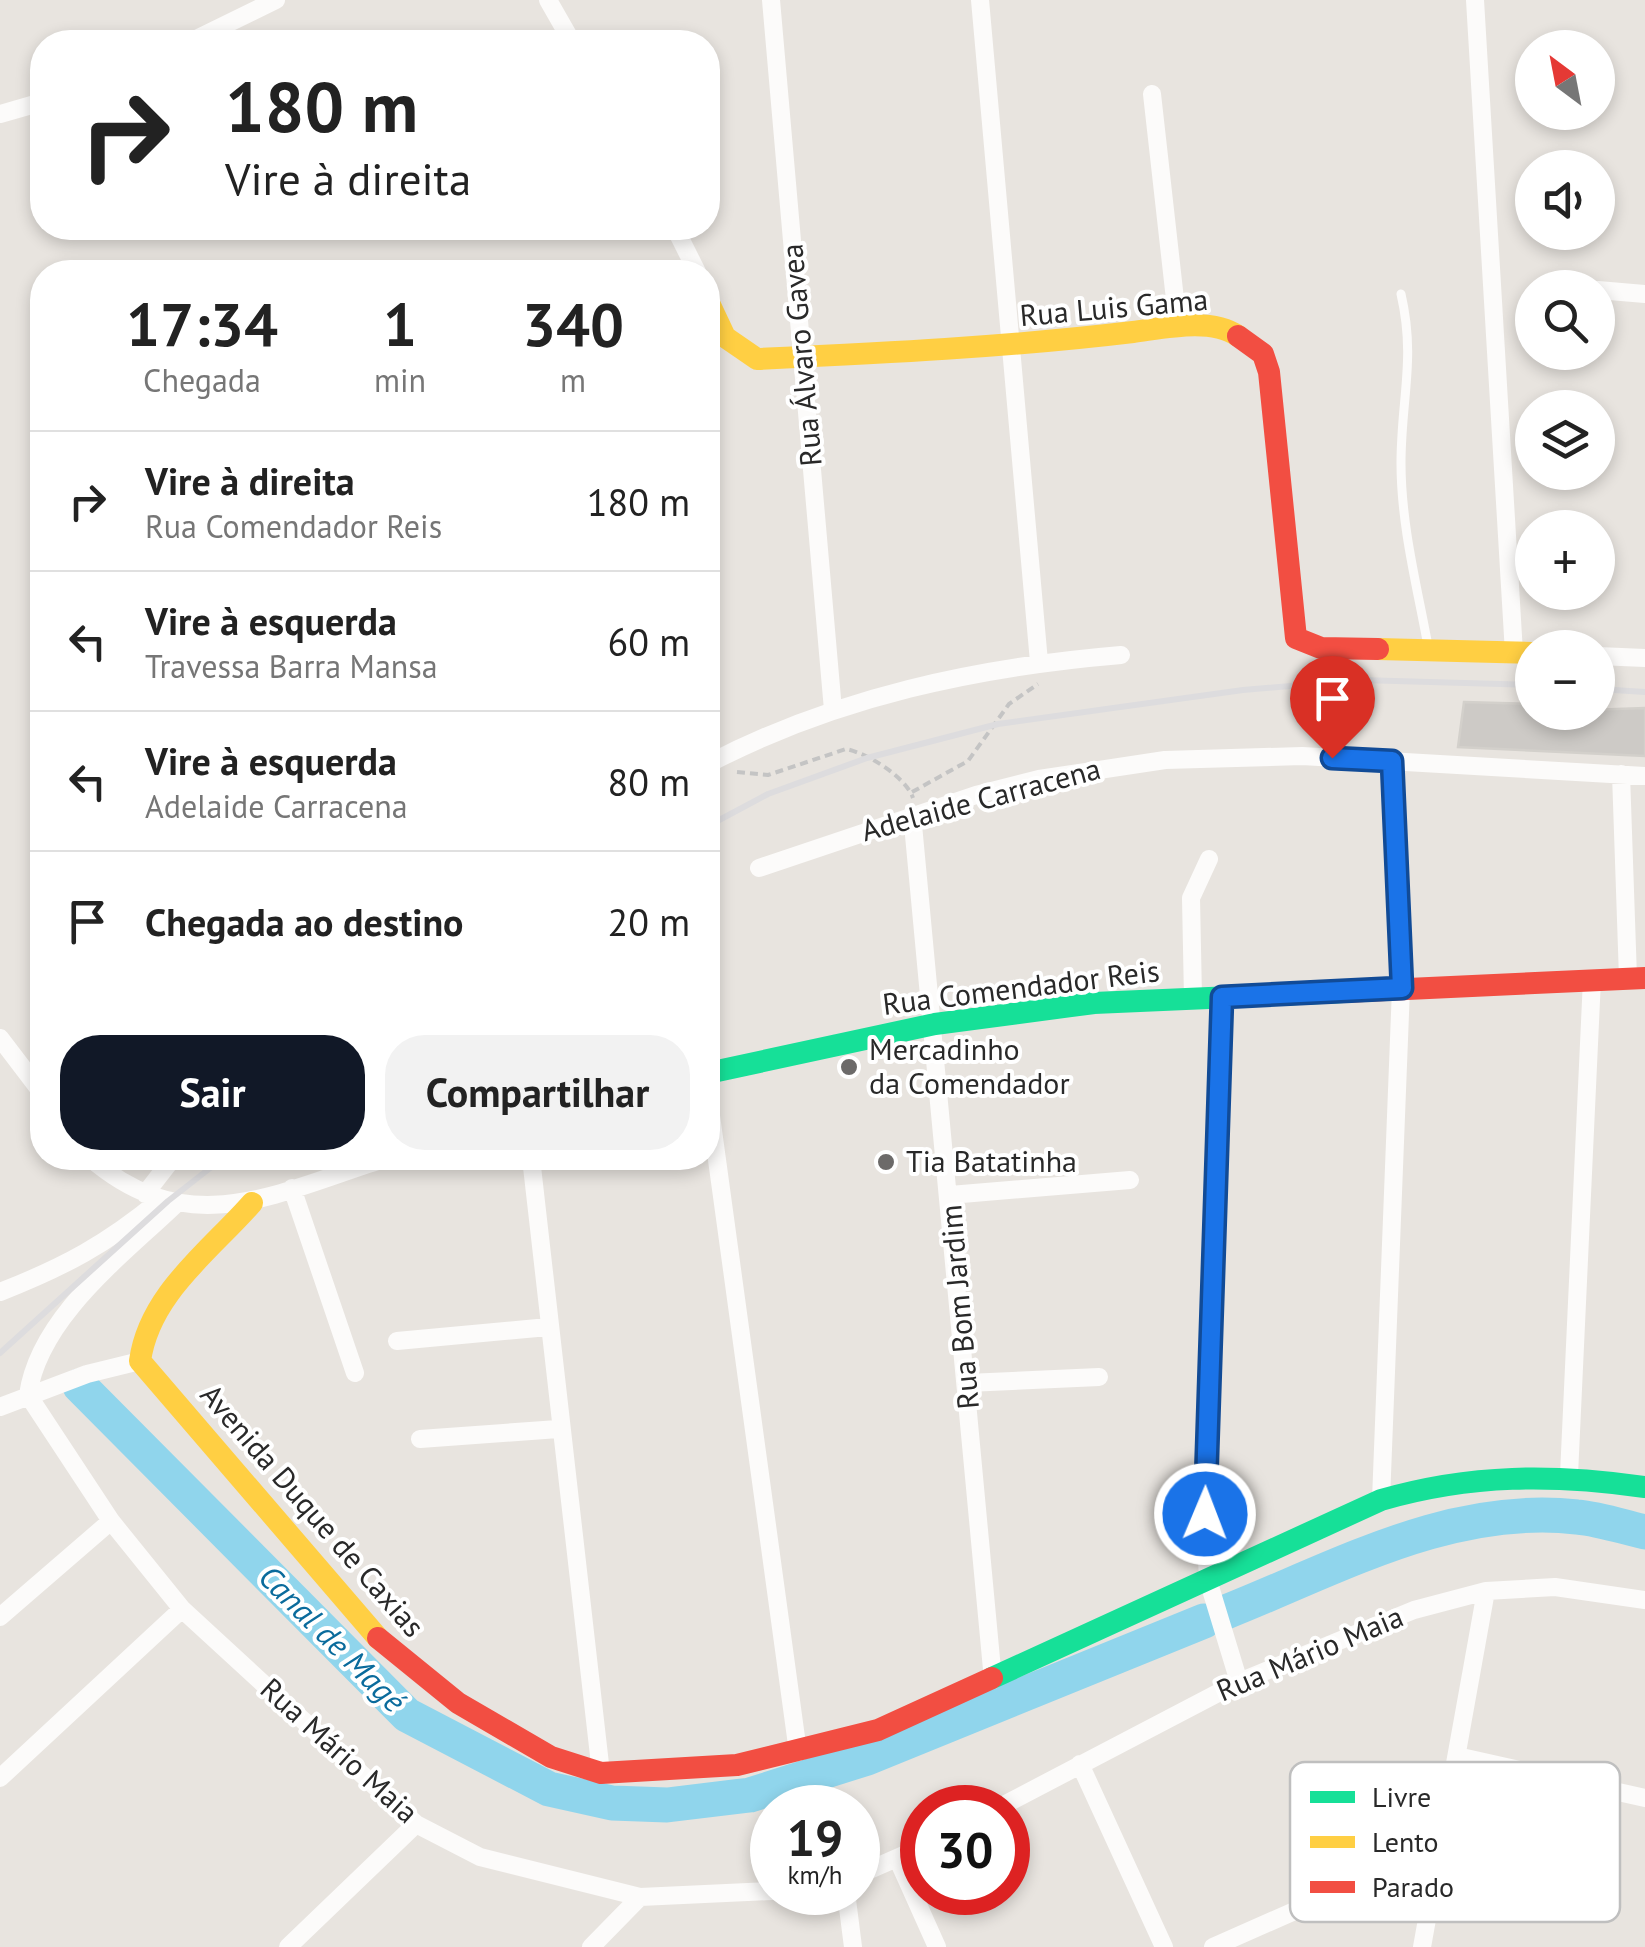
<!DOCTYPE html>
<html lang="pt">
<head>
<meta charset="utf-8">
<style>
	body { margin:0; font-family:"PT Sans",sans-serif; background:#f2f2f2; color:#222; height:100vh; display:flex; flex-direction:column; font-size:38px; white-space:nowrap }
	* { box-sizing:border-box; margin:0 }
	p { font-size:32px; color:#767676 }
	.icon { flex:none; width:55px; height:55px; fill:none; stroke:currentColor; stroke-width:2; stroke-linecap:round; stroke-linejoin:round }
	.map { position:relative; flex:1; overflow:hidden }
	.details { position:absolute; left:30px; top:260px; width:690px; height:910px; display:flex; flex-direction:column; background:#fff; border-radius:40px; box-shadow:0 5px 15px #0003 }
	.details>* { flex:none }
	.top-card { position:absolute; left:30px; top:30px; width:690px; height:210px; border-radius:40px; box-shadow:0 5px 15px #0003; background:#fff; color:#222; overflow:hidden }
	.needle { width:65px; rotate:328deg }
	.fabs { position:absolute; left:1515px; top:30px; display:grid; gap:20px }
	.fabs a { display:grid; place-items:center; width:100px; height:100px; border-radius:50%; background:#fff; box-shadow:0 5px 15px #0003; font-size:50px }
	.speed { position:absolute; left:750px; top:1785px; display:flex; gap:20px; font-size:50px; font-weight:700; text-align:center }
	.speed>* { display:grid; place-content:center; width:130px; height:130px; border-radius:50%; background:#fff; box-shadow:0 5px 15px #0003; line-height:1 }
	.speed small { font-size:25px; font-weight:400 }
	.speed .limit { border:15px solid #d22; background:#fff; color:#111 }
	.pin { position:absolute; display:grid; place-items:center; width:85px; height:85px; color:#fff; margin:-102px -42px; border-radius:50% 50% 50% 0; rotate:-45deg; box-shadow:0 0 10px #0007 }
	.pin .icon { rotate:45deg }
	.me { position:absolute; width:110px; margin:-55px; rotate:1deg; stroke-linejoin:round; filter:drop-shadow(0 0 8px #0008) }
	.turn { display:flex; align-items:center; gap:35px; height:210px; padding:0 30px; font-size:45px }
	.turn .icon { width:130px; height:130px; stroke-width:2.5 }
	.turn b { display:block; font-size:70px; line-height:85px }
	.eta { display:flex; justify-content:space-evenly; align-items:center; height:170px; text-align:center }
	.eta b { font-size:60px; font-weight:700; line-height:70px }
	.action { display:flex; gap:20px; margin-top:auto; padding:20px 30px }
	.action a { flex:1; height:115px; border-radius:40px; background:#111827; color:#fff; font-size:40px; font-weight:700; line-height:115px; text-align:center }
	.action a+a { background:#f2f2f2; color:#222 }
	ul { padding:0; list-style:none }
	li { display:flex; align-items:center; gap:30px; height:140px; padding:0 30px; border-top:2px solid #e0e0e0 }
	li div { flex:1 }
	li b { display:block; font-size:38px }
	li em { font-style:normal }
	.map>svg:first-child { display:block }
</style>
</head>
<body>
<div class="map">
<svg width="1645" height="1947" viewBox="0 0 1645 1947">
	<rect width="100%" height="100%" fill="#e8e4df"/>
	<g fill="none" stroke-linecap="round" stroke-linejoin="round">
		<path stroke="#90d5ec" stroke-width="35" d="M80,1386L407,1715L549,1789L612,1803L667,1805L750,1795L867,1758L1204,1621
			M1226,1612C1339,1567 1451,1503 1577,1517C1600,1519 1623,1527 1645,1532"/>
	</g>
	<path fill="#cdcac6" stroke="#d3d0cb" stroke-width="2.5" d="M1464,702L1532,704V712L1645,708V756L1458,747Z"/>
	<g fill="none" stroke-linecap="round" stroke-linejoin="round">
		<path stroke="#c4c4c4" stroke-width="4" stroke-dasharray="8 5" stroke-linecap="butt" d="M737,772L768,775L846,749C867,753 906,777 913,798
			M912,792L968,761L1009,704L1038,684"/>
		<path stroke="#fcfbfa" stroke-width="9" d="M1401,294C1416,359 1401,399 1401,463C1401,525 1417,586 1428,646"/>
		<path stroke="#fcfbfa" stroke-width="18" d="M548,0L572,42
			M771,0L833,710
			M980,0L1039,662
			M1475,0L1514,653
			M190,42L276,0
			M1152,94L1178,326
			M0,114L42,102
			M675,228L697,272
			M1598,290L1645,294
			M1598,656L1645,658
			M708,764C836,697 978,667 1121,655
			M1621,774L1628,978
			M912,814L993,1680
			M759,868L976,795L1039,779L1165,760L1302,756L1645,776
			M1223,997L1205,1514L1208,1580L1239,1682
			M1193,998L1191,898L1209,859
			M0,1038L42,1093
			M708,1094L798,1752
			M90,1158C190,1244 278,1192 387,1158
			M531,1158L601,1773
			M292,1188L355,1373
			M145,1194L173,1158
			M950,1195L1130,1180
			M0,1292C64,1267 107,1244 160,1200
			M397,1341L548,1327
			M967,1383L1099,1377
			M28,1395L111,1521L182,1609L416,1824L480,1857L640,1897L772,1891
			M28,1395C39,1317 123,1255 177,1203
			M0,1407L87,1374L140,1361
			M420,1439L558,1429
			M1569,1475L1592,979
			M1381,1500L1401,988L1393,761
			M0,1617L111,1521
			M1457,1756L1645,1798
			M1080,1764L1164,1947
			M0,1778L182,1609
			M998,1808L1239,1682L1414,1610L1486,1591L1555,1587L1645,1600
			M898,1860L937,1947
			M858,1875L922,1847
			M846,1892L853,1947
			M288,1947L416,1824
			M591,1947L640,1897
			M1213,1947L1437,1848
			M1422,1947L1486,1591"/>
		<path stroke="#16e098" stroke-width="22" d="M708,1073L935,1024L1094,1003L1343,992
			M992,1678L1381,1500C1471,1474 1553,1474 1645,1487"/>
		<path stroke="#ffcf43" stroke-width="22" d="M708,301L725,337L757,359C883,353 1008,347 1133,332C1164,328 1211,317 1238,336
			M1378,649L1532,653
			M252,1203C210,1251 149,1294 140,1361L378,1638"/>
		<path stroke="#f24e42" stroke-width="22" d="M1238,336L1263,354L1269,372L1296,638L1321,648L1378,649
			M1343,992L1645,978
			M378,1638L458,1703L551,1757L601,1773L737,1765L878,1730L992,1678"/>
		<path stroke="#dddcde" stroke-width="6" d="M1598,689L1645,692
			M708,826L768,794L867,758L998,724L1243,690L1360,680L1532,685
			M0,1353L168,1201L223,1158"/>
	</g>
	<g fill="none" stroke-linecap="round" stroke-linejoin="round">
		<g stroke="#114b97" stroke-width="25">
			<path id="route" d="M1205,1514L1222,997L1402,988L1392,761L1332,758"/>
		</g>
		<use href="#route" stroke="#1a73e8" stroke-width="18"/>
	</g>
	<g fill="#6c6a69" stroke="#fff" stroke-width="4">
		<circle cx="849" cy="1067" r="10"/>
		<circle cx="886" cy="1162" r="10"/>
	</g>
	<g text-anchor="middle" stroke-width="8" stroke-linejoin="round" paint-order="stroke">
		<g font-size="30" fill="#292929" stroke="#fff">
			<text transform="translate(1114 308) rotate(-5)" y="10">Rua Luis Gama</text>
			<text transform="translate(802 355) rotate(-95)" y="10">Rua Álvaro Gavea</text>
			<text transform="translate(981 800) rotate(-15)" y="10">Adelaide Carracena</text>
			<text transform="translate(1021 988) rotate(-7)" y="10">Rua Comendador Reis</text>
			<text transform="translate(960 1307) rotate(-95)" y="10">Rua Bom Jardim</text>
			<text transform="translate(312 1511) rotate(49)" y="10">Avenida Duque de Caxias</text>
			<text transform="translate(1310 1654) rotate(-23)" y="10">Rua Mário Maia</text>
			<text transform="translate(339 1751) rotate(42)" y="10">Rua Mário Maia</text>
		</g>
		<g font-size="30" fill="#292929" stroke="#fff" text-anchor="start">
			<text x="869" y="1060">Mercadinho<tspan x="869" dy="34">da Comendador</tspan></text>
			<text x="906" y="1172">Tia Batatinha</text>
		</g>
		<g font-size="32" font-style="italic" fill="#0a6b9c" stroke="#fff">
			<text transform="translate(332 1639) rotate(45)" y="11">Canal de Magé</text>
		</g>
	</g>
	<rect x="1290" y="1762" width="330" height="160" rx="15" fill="#fff" stroke="#bfbfbf" stroke-width="2.5"/>
	<rect x="1310" y="1791" width="45" height="12" fill="#16e098"/>
	<rect x="1310" y="1836" width="45" height="12" fill="#ffcf43"/>
	<rect x="1310" y="1881" width="45" height="12" fill="#f24e42"/>
	<g font-size="28" fill="#292929">
		<text x="1372" y="1807">Livre</text>
		<text x="1372" y="1852">Lento</text>
		<text x="1372" y="1897">Parado</text>
	</g>
</svg>
<div class="fabs">
<a><svg class="needle" viewBox="-14 -14 28 28"><path d="M0-13l5 13h-10z" fill="#e53935"/><path d="M0 13l5-13h-10z" fill="#767676"/></svg></a>
<a><svg class="icon" aria-label="sound" viewBox="0 0 24 24"><path d="M4 9h4l5-4v14l-5-4H4zM17 9q2 3 0 6"/></svg></a>
<a><svg class="icon" aria-label="search" viewBox="0 0 24 24"><circle cx="10" cy="10" r="6"/><path d="M15 15l6 6"/></svg></a>
<a><svg class="icon" aria-label="layers" viewBox="0 0 24 24"><path d="M12 4l9 5-9 5-9-5zM3 14l9 5 9-5"/></svg></a>
<a>+</a>
<a>−</a>
</div>
<div class="speed"><div>19<small>km/h</small></div><div class="limit">30</div></div>
<div class="pin" style="left:1332px;top:758px;background:#d93025"><svg class="icon" aria-label="arrive" viewBox="0 0 24 24"><path d="M6 21V4h12l-3 4 3 4H6"/></svg></div>
<svg class="me" style="left:1205px;top:1514px" viewBox="-20 -20 40 40"><circle r="17" fill="#1a73e8" stroke="#fff" stroke-width="3"/><path d="M0-11L8 9 0 5-8 9z" fill="#fff"/></svg>
<div class="top-card">
<div class="turn"><svg class="icon" aria-label="right" viewBox="0 0 24 24"><path d="M7 20v-9h11M14 6l5 5-5 5"/></svg><div><b>180 m</b>Vire à direita</div></div>
</div>
<section class="details">
<div class="eta">
<div><b>17:34</b><p>Chegada</p></div>
<div><b>1</b><p>min</p></div>
<div><b>340</b><p>m</p></div>
</div>
<ul>
<li><svg class="icon" aria-label="right" viewBox="0 0 24 24"><path d="M7 20v-9h11M14 6l5 5-5 5"/></svg><div><b>Vire à direita</b><p>Rua Comendador Reis</p></div><em>180 m</em></li>
<li><svg class="icon" aria-label="left" viewBox="0 0 24 24"><path d="M17 20v-9H6M10 6l-5 5 5 5"/></svg><div><b>Vire à esquerda</b><p>Travessa Barra Mansa</p></div><em>60 m</em></li>
<li><svg class="icon" aria-label="left" viewBox="0 0 24 24"><path d="M17 20v-9H6M10 6l-5 5 5 5"/></svg><div><b>Vire à esquerda</b><p>Adelaide Carracena</p></div><em>80 m</em></li>
<li><svg class="icon" aria-label="arrive" viewBox="0 0 24 24"><path d="M6 21V4h12l-3 4 3 4H6"/></svg><div><b>Chegada ao destino</b></div><em>20 m</em></li>
</ul>
<div class="action"><a>Sair</a><a>Compartilhar</a></div>
</section>
</div>
</body>
</html>
